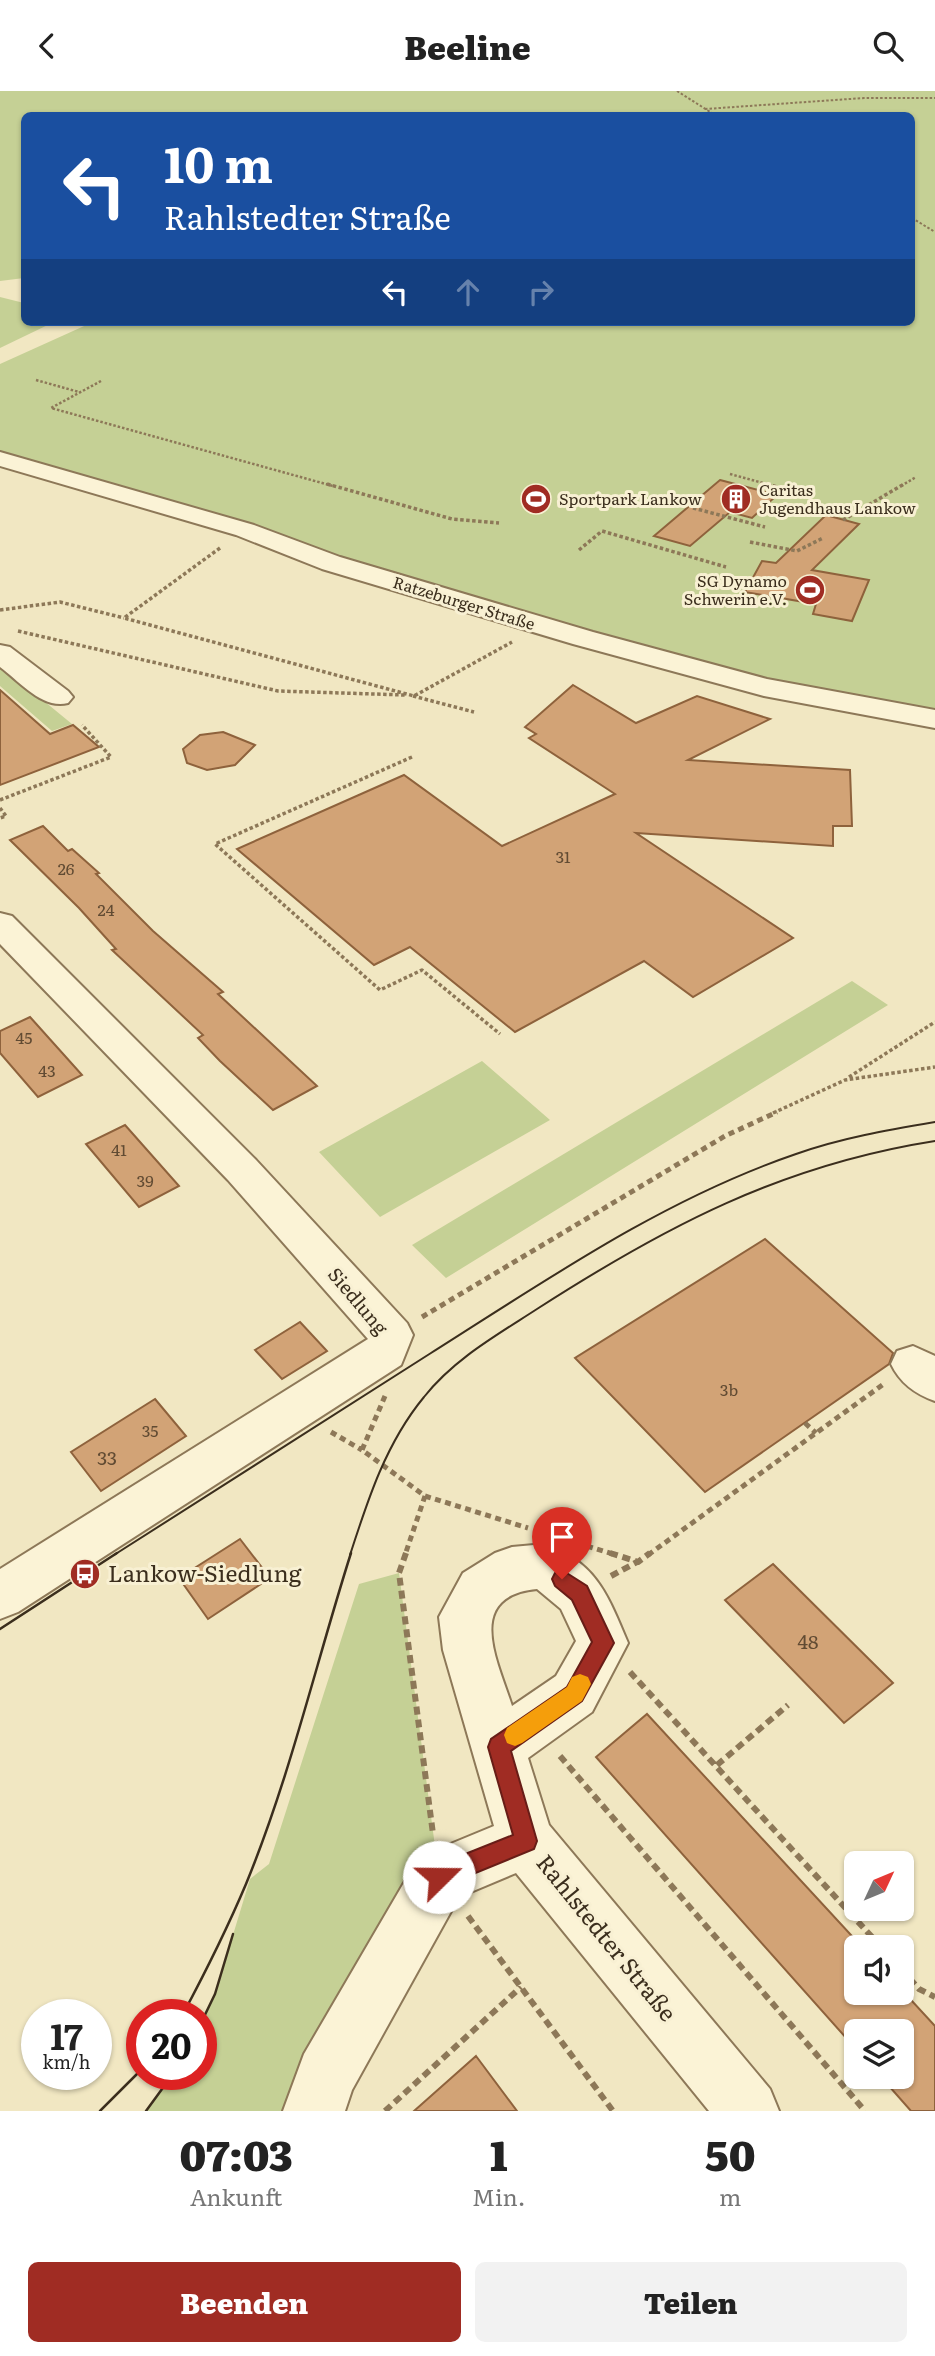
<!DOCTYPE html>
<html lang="de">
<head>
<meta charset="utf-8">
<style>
	body { margin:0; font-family:Literata,serif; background:#f2f2f2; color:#222; height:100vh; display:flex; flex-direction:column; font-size:26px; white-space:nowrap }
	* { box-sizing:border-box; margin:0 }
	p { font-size:23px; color:#767676 }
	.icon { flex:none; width:38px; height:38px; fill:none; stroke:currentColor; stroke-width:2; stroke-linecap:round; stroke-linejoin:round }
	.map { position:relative; height:2020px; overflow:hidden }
	.details { display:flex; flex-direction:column; background:#fff; flex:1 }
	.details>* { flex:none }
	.hud { position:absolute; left:21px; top:21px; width:894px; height:214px; border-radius:10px; box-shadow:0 2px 5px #0004; background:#1a4fa0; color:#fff; overflow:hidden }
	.needle { width:46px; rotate:46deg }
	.tools { position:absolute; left:844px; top:1760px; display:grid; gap:14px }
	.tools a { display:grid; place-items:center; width:70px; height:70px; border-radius:10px; background:#fff; box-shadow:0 2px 5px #0004; font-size:35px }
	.speed { position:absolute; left:21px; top:1908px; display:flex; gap:14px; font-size:35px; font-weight:700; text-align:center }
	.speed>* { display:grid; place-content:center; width:91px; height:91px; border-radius:50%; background:#fff; box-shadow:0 2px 5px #0004; line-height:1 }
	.speed small { font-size:18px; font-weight:400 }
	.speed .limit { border:10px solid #d22; background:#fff; color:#111 }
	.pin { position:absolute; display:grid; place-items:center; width:60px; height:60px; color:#fff; margin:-72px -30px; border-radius:50% 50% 50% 0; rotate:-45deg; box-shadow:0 0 7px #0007 }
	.pin .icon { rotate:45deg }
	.me { position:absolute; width:77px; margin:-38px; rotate:68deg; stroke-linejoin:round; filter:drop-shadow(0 0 5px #0008) }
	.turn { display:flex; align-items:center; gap:24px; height:147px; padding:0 28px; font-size:32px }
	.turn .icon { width:91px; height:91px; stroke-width:2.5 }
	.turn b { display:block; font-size:49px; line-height:60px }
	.lanes { display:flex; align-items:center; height:66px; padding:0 28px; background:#0003; justify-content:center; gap:35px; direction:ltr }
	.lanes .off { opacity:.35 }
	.eta { display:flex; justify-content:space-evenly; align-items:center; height:119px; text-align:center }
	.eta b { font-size:42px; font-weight:800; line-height:49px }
	.cta { display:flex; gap:14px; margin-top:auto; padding:14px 28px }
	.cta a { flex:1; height:80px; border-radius:10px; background:#a02c23; color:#fff; font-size:28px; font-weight:800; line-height:80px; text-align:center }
	.cta a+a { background:#f2f2f2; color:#222 }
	header { display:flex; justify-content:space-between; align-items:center; height:91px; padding:0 28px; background:#fff; font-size:32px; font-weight:800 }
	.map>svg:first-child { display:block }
</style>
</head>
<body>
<header><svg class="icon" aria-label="back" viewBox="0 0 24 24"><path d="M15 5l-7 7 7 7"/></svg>Beeline<svg class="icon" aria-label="search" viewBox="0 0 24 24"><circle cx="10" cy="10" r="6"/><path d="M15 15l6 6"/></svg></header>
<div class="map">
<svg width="935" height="2020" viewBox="0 0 935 2020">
	<rect width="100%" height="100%" fill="#f1e7c2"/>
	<path fill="#c5d095" d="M0,0H935V628L764,596L0,368V273L93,231H912V24H24V187L0,190Z
		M0,206L24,212V231H54L0,257Z
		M0,574L72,633L52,640L0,595Z
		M852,890L888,914L446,1187L412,1154Z
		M482,970L550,1029L380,1126L319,1061Z
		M399,1482L439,1786L314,2020H146L173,1983H201V1932L215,1903L250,1788L269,1773L359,1493Z"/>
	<path fill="#d2a376" stroke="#8e623c" stroke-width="2" d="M720,389L777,404L752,427L730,421L690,455L654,445Z
		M826,424L859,433L812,479L869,489L852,530L813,523L816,513L745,501L762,470L776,472Z
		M573,594L636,632L697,605L770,628L688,669L850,679L852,735H833V755L636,742L793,847L693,906L644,870L515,941L410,856L374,874L237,758L404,684L502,755L615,703L529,647L536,643L525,636Z
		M0,599L50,643L73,634L99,656L0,694Z
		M223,641L255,654L235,674L207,679L187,672L183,658L200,644Z
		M43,735L68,760L72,758L99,782L96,783L153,840L223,901L218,903L317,995L273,1019L220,970L198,947L203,944L112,859L116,858L79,817L10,749Z
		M30,926L82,984L38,1006L0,962V940Z
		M125,1034L179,1095L139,1116L86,1053Z
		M765,1148L893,1262L889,1273L705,1401L575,1267Z
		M300,1231L327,1260L282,1288L255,1259Z
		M155,1308L186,1345L101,1400L71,1361Z
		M240,1448L270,1487L208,1528L179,1487Z
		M773,1473L893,1592L844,1632L725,1509Z
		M647,1623L863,1857H856V1902H901V1898L935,1935V2020H911L881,1986H901V1941H856V1958L596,1666Z
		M476,1965L517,2020H414Z"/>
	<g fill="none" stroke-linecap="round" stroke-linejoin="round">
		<g stroke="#8d7858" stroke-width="4">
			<path id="minor" d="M0,361L254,434L340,466L593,541L767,588L935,619V637L764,605L573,553L322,478L236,444L0,375Z
				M0,554L10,556L68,600L73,606L68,612C43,619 19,590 0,576Z
				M0,822L12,825L256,1069L407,1232L413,1244L401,1274L18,1521L0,1528V1478L368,1248L228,1089L0,853Z
				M913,1255L935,1265V1310C915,1303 900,1292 891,1273L897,1260Z
				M545,1453C597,1472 608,1505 628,1552L592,1621L528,1667L549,1734L770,1998L779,2020H709L516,1782L459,1806L352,1999L345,2020H283L304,1963L419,1766L494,1735L443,1559L439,1526L463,1482L495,1462L512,1456ZM537,1498L561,1518L576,1550L556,1585L512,1615C498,1571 463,1505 537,1498Z"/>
		</g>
		<path stroke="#8d7858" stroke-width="2" stroke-dasharray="2.5 2" stroke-linecap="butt" d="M677,0L715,24
			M705,18L864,7H935
			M912,127L935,141"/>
		<path stroke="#8d7858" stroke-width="2.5" stroke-dasharray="2.5 2" stroke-linecap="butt" d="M36,289L79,301
			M101,290L51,317L333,395
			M730,383L774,395
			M901,395L916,386"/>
		<path stroke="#8d7858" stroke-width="3.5" stroke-dasharray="3.5 2.5" stroke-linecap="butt" d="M327,393L452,428L499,432
			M767,393L802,403
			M693,417L765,436
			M843,429L904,393
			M750,451L797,460L823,447
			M220,457L124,527L414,605L512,551
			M579,459L602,440L726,476
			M0,519L60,511L124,527
			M18,540L278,600L405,604
			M413,605L474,621
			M412,666L215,753L380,899L422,879L500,943
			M0,709L111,666L82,634
			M0,717L6,725L0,727
			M849,986L935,931
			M773,1022L845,989L935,976"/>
		<path stroke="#8d7858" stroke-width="5" stroke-dasharray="6 4.5" stroke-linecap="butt" d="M422,1226L725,1045L777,1021
			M385,1305L362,1359L425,1405L405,1464
			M805,1332L816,1342
			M331,1341L362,1359
			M425,1405L528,1437
			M587,1455L616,1464
			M648,1464L885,1292"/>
		<path stroke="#8d7858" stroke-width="6" stroke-dasharray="8 5" stroke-linecap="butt" d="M406,1462L399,1482L433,1743
			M610,1462L638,1471L650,1462
			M611,1485L637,1471
			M630,1581L882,1857
			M560,1665L865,2020
			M717,1674L788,1614
			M468,1825L613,2020
			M901,1878L919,1898L935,1906
			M385,2020L521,1896"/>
		<use href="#minor" fill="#fbf3d6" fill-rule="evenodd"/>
		<path stroke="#3b2e1d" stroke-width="2" d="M114,1464C219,1396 325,1329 431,1262C548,1188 664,1108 796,1063C841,1047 888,1039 935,1031
			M350,1464C368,1408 386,1352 424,1306C454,1268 497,1244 537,1218C666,1135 782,1074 935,1050"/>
		<path stroke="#3b2e1d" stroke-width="2.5" d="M0,1538L117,1462
			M183,1923C206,1880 227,1838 246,1793C290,1686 316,1572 351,1462
			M201,1932L215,1903L233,1843
			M100,2020L142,1978
			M146,2020L173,1983"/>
	</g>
	<path fill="#a02c23" stroke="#681d17" stroke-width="2" d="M562,1479L587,1495L614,1552L582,1610L511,1660L537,1750L534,1758L439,1797L430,1794L427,1786L430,1777L513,1744L488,1656L491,1648L567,1596L592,1551L572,1509L555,1495L552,1488L555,1482Z"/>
	<path fill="#f59e0b" d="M580,1583L588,1586L591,1593L582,1610L522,1652L515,1655L507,1652L504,1644L507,1637L567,1596L572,1586Z"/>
	<defs>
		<g id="stadium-disc" transform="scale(1.575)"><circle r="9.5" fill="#a02c23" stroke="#f8f0d3"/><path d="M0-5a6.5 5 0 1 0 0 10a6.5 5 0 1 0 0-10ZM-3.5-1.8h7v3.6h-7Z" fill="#fff"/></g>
		<g id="building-disc" transform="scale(1.575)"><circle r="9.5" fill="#a02c23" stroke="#f8f0d3"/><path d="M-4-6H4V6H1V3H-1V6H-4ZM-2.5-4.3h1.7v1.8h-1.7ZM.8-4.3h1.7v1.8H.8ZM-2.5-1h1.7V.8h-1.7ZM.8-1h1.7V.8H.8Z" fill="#fff"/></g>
		<g id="bus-disc" transform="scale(1.575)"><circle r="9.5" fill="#a02c23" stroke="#f8f0d3"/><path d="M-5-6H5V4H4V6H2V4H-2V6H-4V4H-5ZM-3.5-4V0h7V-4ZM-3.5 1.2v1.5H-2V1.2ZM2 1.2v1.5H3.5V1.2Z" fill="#fff"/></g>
	</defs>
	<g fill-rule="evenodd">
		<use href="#stadium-disc" x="536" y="408"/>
		<use href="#building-disc" x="736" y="408"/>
		<use href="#stadium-disc" x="810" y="499"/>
		<use href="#bus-disc" x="85" y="1483"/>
	</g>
	<g text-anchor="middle" stroke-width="6" stroke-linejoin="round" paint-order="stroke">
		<g font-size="16" fill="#3b2e1d" stroke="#f8f0d3" text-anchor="start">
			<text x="759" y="405">Caritas<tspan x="759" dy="18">Jugendhaus Lankow</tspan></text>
			<text x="559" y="414">Sportpark Lankow</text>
			<text x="787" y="496" text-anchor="end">SG Dynamo<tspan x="787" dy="18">Schwerin e.V.</tspan></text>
		</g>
		<g font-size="16" fill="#3b2e1d" stroke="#f8f0d3">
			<text transform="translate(464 512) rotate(17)" y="6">Ratzeburger Straße</text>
		</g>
		<g font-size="16" fill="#614b33">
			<text x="563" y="772">31</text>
			<text x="66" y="784">26</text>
			<text x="106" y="825">24</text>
			<text x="24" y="953">45</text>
			<text x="47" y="986">43</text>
			<text x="119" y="1065">41</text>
			<text x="145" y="1096">39</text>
			<text x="729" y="1305">3b</text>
			<text x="150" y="1346">35</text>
		</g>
		<g font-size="19" fill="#3b2e1d" stroke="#f8f0d3">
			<text transform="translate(358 1210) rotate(50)" y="7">Siedlung</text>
		</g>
		<g font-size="19" fill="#614b33">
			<text x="107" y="1374">33</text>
			<text x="808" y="1558">48</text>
		</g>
		<g font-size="23" fill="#3b2e1d" stroke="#f8f0d3" text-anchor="start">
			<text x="108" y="1491">Lankow-Siedlung</text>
		</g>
		<g font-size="23" fill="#3b2e1d" stroke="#f8f0d3">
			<text transform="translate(606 1847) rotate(51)" y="8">Rahlstedter Straße</text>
		</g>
	</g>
</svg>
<div class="tools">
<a><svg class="needle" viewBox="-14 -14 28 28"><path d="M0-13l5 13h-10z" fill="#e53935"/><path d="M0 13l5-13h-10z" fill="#767676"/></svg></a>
<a><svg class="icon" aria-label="sound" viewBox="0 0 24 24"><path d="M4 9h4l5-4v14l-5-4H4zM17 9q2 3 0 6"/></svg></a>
<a><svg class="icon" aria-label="layers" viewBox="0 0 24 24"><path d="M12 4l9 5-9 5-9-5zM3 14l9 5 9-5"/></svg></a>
</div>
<div class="speed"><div>17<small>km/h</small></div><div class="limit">20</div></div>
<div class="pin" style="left:562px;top:1488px;background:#d93025"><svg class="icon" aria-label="arrive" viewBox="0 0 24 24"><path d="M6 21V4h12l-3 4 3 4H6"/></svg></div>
<svg class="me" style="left:439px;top:1786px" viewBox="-20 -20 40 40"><circle r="19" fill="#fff"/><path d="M0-13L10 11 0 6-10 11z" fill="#a02c23"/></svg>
<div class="hud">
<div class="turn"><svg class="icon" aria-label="left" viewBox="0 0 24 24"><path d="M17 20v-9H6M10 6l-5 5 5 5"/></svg><div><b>10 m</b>Rahlstedter Straße</div></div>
<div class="lanes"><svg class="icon" aria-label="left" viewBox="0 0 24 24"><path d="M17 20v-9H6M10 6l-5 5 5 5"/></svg><svg class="icon off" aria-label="ahead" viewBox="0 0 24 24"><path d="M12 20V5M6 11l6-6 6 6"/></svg><svg class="icon off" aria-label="right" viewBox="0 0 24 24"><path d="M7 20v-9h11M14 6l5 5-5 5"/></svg></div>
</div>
</div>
<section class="details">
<div class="eta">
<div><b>07:03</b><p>Ankunft</p></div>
<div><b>1</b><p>Min.</p></div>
<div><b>50</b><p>m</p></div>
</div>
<div class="cta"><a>Beenden</a><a>Teilen</a></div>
</section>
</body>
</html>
